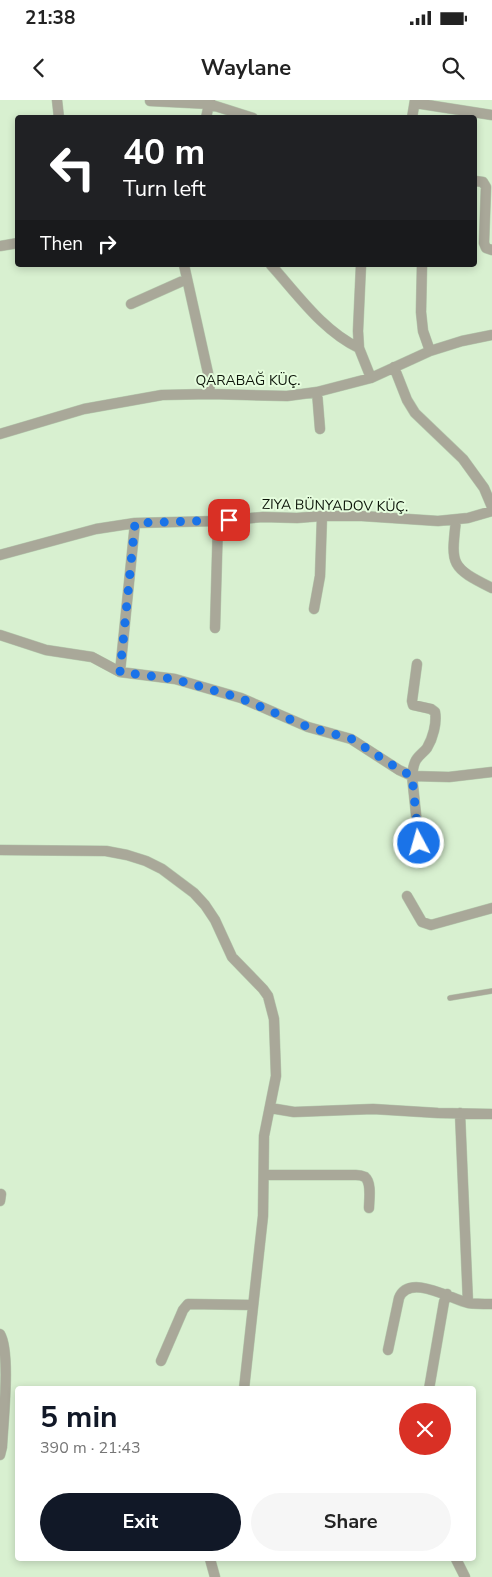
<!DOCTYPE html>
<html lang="en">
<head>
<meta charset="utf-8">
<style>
	body { margin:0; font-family:"Nunito Sans",sans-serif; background:#f6f6f6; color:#222; height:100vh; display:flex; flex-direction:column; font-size:19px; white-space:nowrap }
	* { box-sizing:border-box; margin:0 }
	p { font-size:16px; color:#767676 }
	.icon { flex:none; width:28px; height:28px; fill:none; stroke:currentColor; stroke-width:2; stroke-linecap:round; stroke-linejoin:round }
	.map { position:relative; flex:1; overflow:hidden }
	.drawer { position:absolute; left:15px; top:1286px; width:461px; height:175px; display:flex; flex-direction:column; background:#fff; border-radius:5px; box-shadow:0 2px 8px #0003 }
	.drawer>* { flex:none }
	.banner { position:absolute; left:15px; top:15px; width:462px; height:152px; border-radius:5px; box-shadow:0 2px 8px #0003; background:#202124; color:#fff; overflow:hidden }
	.pin { position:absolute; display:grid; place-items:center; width:42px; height:42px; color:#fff; margin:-21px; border-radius:10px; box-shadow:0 2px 8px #0006 }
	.me { position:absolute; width:55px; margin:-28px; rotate:354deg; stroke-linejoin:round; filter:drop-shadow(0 0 4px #0008) }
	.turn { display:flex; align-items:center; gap:18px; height:105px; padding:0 25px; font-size:22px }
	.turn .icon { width:65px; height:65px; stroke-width:2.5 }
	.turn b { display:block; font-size:35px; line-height:42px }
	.then { display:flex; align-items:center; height:48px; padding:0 25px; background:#0003; gap:10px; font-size:19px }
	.round { display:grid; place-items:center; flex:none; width:52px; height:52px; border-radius:26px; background:#f6f6f6 }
	.headline { display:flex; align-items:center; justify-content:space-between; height:85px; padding:0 25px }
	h1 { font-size:30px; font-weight:700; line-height:38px; color:#111827 }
	.cta { display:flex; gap:10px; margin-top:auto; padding:10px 25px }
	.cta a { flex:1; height:58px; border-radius:30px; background:#111827; color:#fff; font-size:20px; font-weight:700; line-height:58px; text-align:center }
	.cta a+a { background:#f6f6f6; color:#222 }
	.status { display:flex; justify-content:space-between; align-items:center; height:35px; padding:0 25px; background:#fff; direction:ltr }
	.status svg { height:14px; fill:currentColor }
	header { display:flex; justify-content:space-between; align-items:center; height:65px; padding:0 25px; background:#fff; font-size:22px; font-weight:700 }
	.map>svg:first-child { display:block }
</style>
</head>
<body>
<div class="status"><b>21:38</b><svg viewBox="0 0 49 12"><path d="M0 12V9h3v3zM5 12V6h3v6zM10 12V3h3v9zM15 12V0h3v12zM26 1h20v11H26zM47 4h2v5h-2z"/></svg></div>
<header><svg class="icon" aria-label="back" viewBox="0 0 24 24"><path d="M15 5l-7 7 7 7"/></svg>Waylane<svg class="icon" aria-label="search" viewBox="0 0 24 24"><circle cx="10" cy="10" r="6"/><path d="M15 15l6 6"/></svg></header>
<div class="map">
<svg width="492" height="1477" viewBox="0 0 492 1477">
	<rect width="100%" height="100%" fill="#d8f0d0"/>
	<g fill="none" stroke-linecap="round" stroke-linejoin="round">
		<g stroke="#b7cdb0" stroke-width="6">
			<path id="lane" d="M450,898L492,891"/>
		</g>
		<g stroke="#b7cdb0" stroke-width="11">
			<path id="street" d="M57,0L59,18
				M210,0L209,4L253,18
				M150,1L209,4L206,18
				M415,3L492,15
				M412,18L415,0
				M475,81L483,82L486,87L484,143L486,148L492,150
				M0,146L18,143
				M184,165L208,273L210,294
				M271,165C298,195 323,231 359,248
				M361,165L358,231L359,248L371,278
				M422,165L421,212L423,231L430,251
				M131,204L187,179
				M394,267L407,300L415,313L463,359L484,388L492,407
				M317,292L320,329
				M0,334L84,309L162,295L210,294L287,296L317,292L371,278L430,251L462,241L492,235
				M456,420C451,465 450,467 492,488
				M0,455L96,429L135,423L218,421L263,417L297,418L322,416H362L438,421L468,418L492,411
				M314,509L320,476L322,416
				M215,528L218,421
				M0,535L46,550L92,557L120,572L175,579L241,598L308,627L351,639L399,670L412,676L449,677L492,672
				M417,564L412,601L413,605L431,609L435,612C437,623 433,638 427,648C424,652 419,655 416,660C413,665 413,670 412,676L419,743
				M120,572L135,423
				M0,750L106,751L127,755L146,761L162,769L194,793L205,805L215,820L232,857L263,889L268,896L274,919L276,976L264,1036L263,1116L244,1289
				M407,796L422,822L431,825L492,808
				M270,1008L294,1012L373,1009L438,1013L492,1014
				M460,1013L468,1203
				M264,1075H356C358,1075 363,1076 365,1077C372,1083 369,1100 369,1108
				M0,1101L1,1094
				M0,1234C11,1252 3,1323 2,1347L0,1355
				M388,1250L399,1198C409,1173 451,1199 468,1203C475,1204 484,1204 492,1204
				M161,1261L183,1210L188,1204L253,1205
				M429,1289L444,1202L447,1194
				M210,1459L215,1477
				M456,1459L465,1477"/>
		</g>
		<use href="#lane" stroke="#a9a899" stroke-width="5"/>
		<use href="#street" stroke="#a9a899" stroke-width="10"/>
	</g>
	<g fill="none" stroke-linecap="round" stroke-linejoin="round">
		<path stroke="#1a73e8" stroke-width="9" stroke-dasharray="0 16.2" d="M229,420L135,423L120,572L174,579L240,598L308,627L352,639L400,670L412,676L419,743"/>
	</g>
	<g text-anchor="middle" stroke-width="4" stroke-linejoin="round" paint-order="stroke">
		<g font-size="14" fill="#0b1308" stroke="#e5fddd">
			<text x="248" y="285">QARABAĞ KÜÇ.</text>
			<text transform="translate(335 405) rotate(1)" y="5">ZIYA BÜNYADOV KÜÇ.</text>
		</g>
	</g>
</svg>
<div class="pin" style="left:229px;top:420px;background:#d93025"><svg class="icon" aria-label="arrive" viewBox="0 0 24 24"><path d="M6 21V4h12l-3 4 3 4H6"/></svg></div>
<svg class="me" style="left:419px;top:743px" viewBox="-20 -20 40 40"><circle r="17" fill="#1a73e8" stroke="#fff" stroke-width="3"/><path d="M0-11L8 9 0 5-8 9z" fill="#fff"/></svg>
<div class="banner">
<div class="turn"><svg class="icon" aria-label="left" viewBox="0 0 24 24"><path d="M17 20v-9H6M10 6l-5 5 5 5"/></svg><div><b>40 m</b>Turn left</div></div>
<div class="then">Then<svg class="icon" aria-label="right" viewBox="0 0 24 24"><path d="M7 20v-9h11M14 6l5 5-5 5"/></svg></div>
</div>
<section class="drawer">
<div class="headline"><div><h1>5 min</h1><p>390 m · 21:43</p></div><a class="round" style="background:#d93025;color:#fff"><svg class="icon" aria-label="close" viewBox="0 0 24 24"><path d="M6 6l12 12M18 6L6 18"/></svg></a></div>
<div class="cta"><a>Exit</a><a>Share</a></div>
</section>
</div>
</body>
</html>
